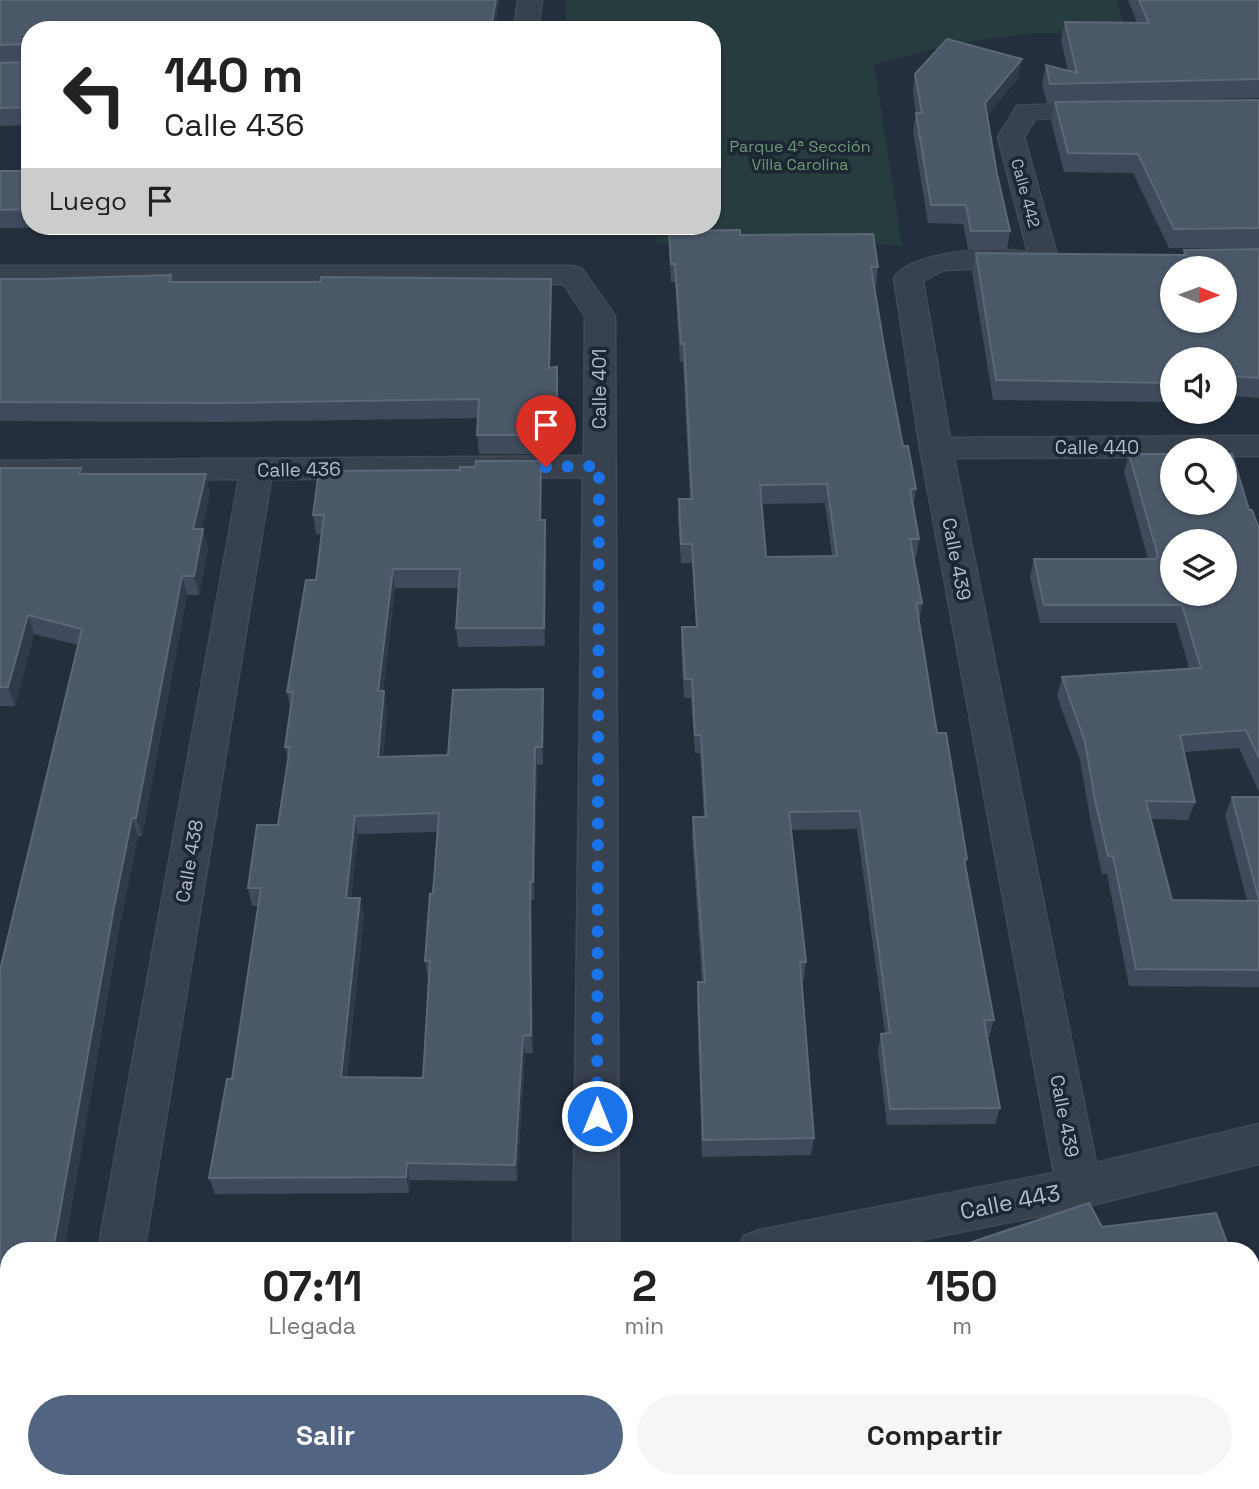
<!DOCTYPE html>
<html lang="es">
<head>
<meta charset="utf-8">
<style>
	body { margin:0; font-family:"Space Grotesk",sans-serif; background:#f6f6f6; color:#222; height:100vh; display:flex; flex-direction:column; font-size:26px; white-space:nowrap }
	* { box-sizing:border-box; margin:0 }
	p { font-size:23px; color:#767676 }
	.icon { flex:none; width:38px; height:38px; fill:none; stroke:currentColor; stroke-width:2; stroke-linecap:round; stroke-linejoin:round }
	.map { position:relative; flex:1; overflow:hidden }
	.side { position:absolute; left:0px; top:1242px; width:1260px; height:247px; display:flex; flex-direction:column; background:#fff; border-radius:28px 28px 0 0; box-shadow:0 2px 5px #0004 }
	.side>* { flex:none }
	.hud { position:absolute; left:21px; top:21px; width:700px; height:214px; border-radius:28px; box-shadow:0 2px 5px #0004; background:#fff; color:#222; overflow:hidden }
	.needle { width:46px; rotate:91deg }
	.fabs { position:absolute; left:1160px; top:256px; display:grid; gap:14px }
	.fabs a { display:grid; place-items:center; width:77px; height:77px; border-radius:50%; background:#fff; box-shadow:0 2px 5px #0004; font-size:35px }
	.pin { position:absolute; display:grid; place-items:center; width:60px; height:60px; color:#fff; margin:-72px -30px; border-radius:50% 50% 50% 0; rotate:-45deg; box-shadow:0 0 7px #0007 }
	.pin .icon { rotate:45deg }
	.me { position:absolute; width:77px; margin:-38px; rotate:0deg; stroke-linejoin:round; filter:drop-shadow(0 0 5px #0008) }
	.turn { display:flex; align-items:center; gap:24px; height:147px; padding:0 28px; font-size:32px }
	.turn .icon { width:91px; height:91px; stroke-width:2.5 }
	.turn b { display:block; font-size:49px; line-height:60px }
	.then { display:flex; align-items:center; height:66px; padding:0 28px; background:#0003; gap:14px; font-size:26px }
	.eta { display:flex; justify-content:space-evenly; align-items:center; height:119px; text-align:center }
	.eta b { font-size:42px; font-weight:800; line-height:49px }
	.primary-button { display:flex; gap:14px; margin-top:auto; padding:14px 28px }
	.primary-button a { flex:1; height:80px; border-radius:42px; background:#516482; color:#fff; font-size:28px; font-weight:800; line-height:80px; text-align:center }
	.primary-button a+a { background:#f6f6f6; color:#222 }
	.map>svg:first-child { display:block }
</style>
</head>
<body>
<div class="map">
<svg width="1259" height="1489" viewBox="0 0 1259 1489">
	<rect width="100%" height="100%" fill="#242f3e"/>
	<path fill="#263c3f" d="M566,0H1116L1128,33H1034L960,43L874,64L902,245L657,243L656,226H712V30H565Z"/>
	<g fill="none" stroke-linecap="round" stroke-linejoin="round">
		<g stroke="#414a57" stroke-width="3">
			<path id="minor" d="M518,0H542L538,30H514Z
				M1103,102L1112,105L1116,110L1112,115L1035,119L1024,137L1058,259L1054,265L944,270L923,281L950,438L1259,436V456H1225V450H1172V457L954,458L1096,1163L1259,1124V1164L1079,1208L865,1251H737L744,1236L760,1230L1054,1173L920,448L894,278C912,251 998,245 1028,253L998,137L1017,106Z
				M0,266H572L582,269L615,316L619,1251H573L583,477L271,479L145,1246L147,1251L98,1250L239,479L0,481V461L584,456L585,316L564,284H0Z
				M571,1480H621V1489H571Z"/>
		</g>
		<use href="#minor" fill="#38414e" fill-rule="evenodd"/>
	</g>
	<path fill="#3f4b5c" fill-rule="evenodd" d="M0,0H499L495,30H30V125L0,126Z
		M1128,0H1259V98L1059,102L1259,100V248H1169L1133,173L1064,172L1051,121L1055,102L1047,103L1042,84L1046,65L1068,71L1061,40L1065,22L1137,23Z
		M915,74L1019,77L987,115L997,174L1010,231L1007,249H968L963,224L928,223L913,132L916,113L913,92Z
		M0,171H30V226H187L0,228Z
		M339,226H438L339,227Z
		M589,226H642V230L589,229Z
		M669,231L740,235L878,267L876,286H874L885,352L903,446L916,489L913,506L919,539L916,558H914L922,603L919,621L937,733L967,859L965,867L994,1020L989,1037H987L1000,1108L995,1124L887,1125L878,1051L881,1034L885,1033L857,829L791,830L806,962L804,979L802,980L814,1138L811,1155L702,1157L697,1000L698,982H702L692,835L693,817H704L700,753H695L691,698H684L681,646L682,627H696L692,563H681L678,518L679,499H690L683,362H680L675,282H671L669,250ZM825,503L832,556L766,557L762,504Z
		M1259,249V398L1230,396L1228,403H1225V359H1172V402L993,400L972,272L976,253L1183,255L1184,250Z
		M171,275L173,282L552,297L550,368L558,386L557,425H543L542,454H479L477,435L478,418L222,422L0,421V279H42Z
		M1129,454L1249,510L1259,529V792L1239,748L1184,752L1195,802L1188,820L1151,819L1172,900L1247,901L1225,815L1232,797H1259V987L1129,986L1107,874H1102L1090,818L1080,760L1057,696L1062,677L1189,668L1176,623H1040L1030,577L1034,559H1148L1124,472Z
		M0,469L82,474L210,493L202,529H203L208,548L199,595H187L142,836H138L120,924L64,1251H9V1276H0V970L78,645L34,634L15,706H0Z
		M542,480L541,520H545L546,539L545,646L458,647L456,628L459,588H395L383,691H384L387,710L383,757L448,755L544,707L543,765H537L534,900H531L533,1053H525L517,1181L410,1180L409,1193L215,1194L209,1178L232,1079L258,906H252L248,888L278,825L288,759L285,747L291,711L287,692L316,580L322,534H316L313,515ZM437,832L433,893L425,961L428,978H429L423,1078L347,1077L364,916L360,898H351L358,834Z
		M9,1307V1412L0,1405V1316Z
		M1251,1309L1256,1323L1251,1331Z"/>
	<path fill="#2f3b4b" d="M496,0H499L495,30H491Z
		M1022,59L1019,77L983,121L985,103Z
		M551,279L552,297L549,386V368Z
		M557,367L558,386L557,425Z
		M542,406L543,425L542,454L541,435Z
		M541,461L542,480L541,539L540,520Z
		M206,474L210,493L198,548L193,529Z
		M545,520L546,539L545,646L544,628Z
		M203,529L208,548L199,595L194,576Z
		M393,569L395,588L381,710L378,691Z
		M182,576L187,595L142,836L136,818Z
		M28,615L34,634L15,706L8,687Z
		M543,689L544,707L543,765L542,747Z
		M384,691L387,710L381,775L378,757Z
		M535,747L537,765L534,900L533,882Z
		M355,816L358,834L349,916L346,898Z
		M132,818L138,836L120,924L64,1251H53L114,907Z
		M530,882L531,900L533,1053L531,1035Z
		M360,898L364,916L345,1094L341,1077Z
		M523,1036L525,1053L517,1181L515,1165Z
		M407,1163L410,1180L409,1193L406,1177Z
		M104,1480H116L115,1489H102Z"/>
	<path fill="#4b5868" stroke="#5c6777" stroke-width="2" fill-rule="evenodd" d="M0,0H496L491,27L445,25V30H30V107L0,108V63L27,62V44L0,45Z
		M1139,0H1259V79L1050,84L1046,65L1077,73L1065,22L1149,23Z
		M947,39L1022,59L985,103L997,174L1010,231H971L966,205H931L916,113H922L915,74Z
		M1259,100V228L1174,229L1138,154L1068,153L1055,102Z
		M0,171H30V209L0,210Z
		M740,230V235L873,234L878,267H871L885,352L903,446H908L916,489H910L919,539H910L922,603H916L937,733H946L967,859H964L994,1020H984L1000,1108L890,1109L881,1034L890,1033L860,811L789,812L806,962H800L814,1138L703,1140L698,982H705L693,817H706L701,735H695L692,679H685L682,627H697L692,544H681L679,499H692L684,343L681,344L675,264H671L669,231ZM827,484L837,556L766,557L760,485Z
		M1259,249V378L1232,376L1234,383H1225V359H1172V383L996,380L976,253L1186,255L1184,250ZM1172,268H1225V320H1172Z
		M171,275L169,282H320L321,277L551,279L549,368L557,367V406H542L541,435H477L479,399L218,403L0,402V279H42Z
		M1129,454H1172V502H1225V454H1232L1249,510H1252L1259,529V758L1246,730L1180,735L1195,802L1146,801L1172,900L1259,901V970L1136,969L1113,856H1108L1095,800L1085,742L1062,677L1201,668L1182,605H1044L1034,559H1156L1158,556ZM1172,541H1225V593H1172Z
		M476,461H541L540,520H545L544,628H456L460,569H393L378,691H384L378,757L448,755L453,690L543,689L542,747H535L533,882H530L531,1035L523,1036L515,1165L407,1163L406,1177L209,1178L227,1079H232L261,888H248L257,825H278L290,747H285L293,692H287L306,580H316L324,515H313L319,471L460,470V467H475ZM439,813L433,893L430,894L425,961H430L423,1078L341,1077L360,898H346L355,816Z
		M0,468H81L79,474H206L193,529H203L194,576H182L136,818H132L114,907L53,1251H9V1260L0,1261V970L82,629L28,615L8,687H0Z
		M1232,797H1259V900Z
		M1089,1203L1102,1227L1216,1213L1230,1251H945Z
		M9,1307V1404L0,1397V1316Z
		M1251,1309L1256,1323L1251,1324Z
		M1259,1405V1489H907L937,1480H946L949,1487L974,1480H1251V1408Z
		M73,1480H104L102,1489H71Z"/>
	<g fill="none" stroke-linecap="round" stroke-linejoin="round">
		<path stroke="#1a73e8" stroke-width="12" stroke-dasharray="0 21.6" d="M546,467L599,466L597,1116"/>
	</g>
	<g text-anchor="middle" stroke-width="7" stroke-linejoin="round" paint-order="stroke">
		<g font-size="16" fill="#6b9a76" stroke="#1d2633">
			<text x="800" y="152">Parque 4ª Sección<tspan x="800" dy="18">Villa Carolina</tspan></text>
		</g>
		<g font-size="16" fill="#b4bcc9" stroke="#1d2633">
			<text transform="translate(1026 193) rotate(75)" y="6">Calle 442</text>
		</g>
		<g font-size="19" fill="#b4bcc9" stroke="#1d2633">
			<text transform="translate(599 389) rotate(-90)" y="7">Calle 401</text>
			<text x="1097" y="454">Calle 440</text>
			<text transform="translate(299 469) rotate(-1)" y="7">Calle 436</text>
			<text transform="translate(957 559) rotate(79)" y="7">Calle 439</text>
			<text transform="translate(189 861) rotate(-80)" y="7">Calle 438</text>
			<text transform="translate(1065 1116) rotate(79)" y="7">Calle 439</text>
		</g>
		<g font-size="23" fill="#b4bcc9" stroke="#1d2633">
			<text transform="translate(1010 1202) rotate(-11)" y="8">Calle 443</text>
		</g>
	</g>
</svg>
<div class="fabs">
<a><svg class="needle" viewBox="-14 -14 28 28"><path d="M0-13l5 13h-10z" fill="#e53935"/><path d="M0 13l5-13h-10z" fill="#767676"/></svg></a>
<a><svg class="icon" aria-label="sound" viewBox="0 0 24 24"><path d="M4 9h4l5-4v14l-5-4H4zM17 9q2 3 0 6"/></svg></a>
<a><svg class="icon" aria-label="search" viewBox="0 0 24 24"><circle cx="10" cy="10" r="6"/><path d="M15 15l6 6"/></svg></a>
<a><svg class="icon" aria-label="layers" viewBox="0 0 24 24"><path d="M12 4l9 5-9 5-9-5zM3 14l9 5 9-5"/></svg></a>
</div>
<div class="pin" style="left:546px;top:467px;background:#d93025"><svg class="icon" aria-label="arrive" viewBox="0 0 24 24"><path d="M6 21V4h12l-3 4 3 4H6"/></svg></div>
<svg class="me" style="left:597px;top:1116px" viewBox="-20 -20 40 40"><circle r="17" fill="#1a73e8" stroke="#fff" stroke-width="3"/><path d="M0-11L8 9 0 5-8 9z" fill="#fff"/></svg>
<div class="hud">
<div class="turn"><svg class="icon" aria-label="left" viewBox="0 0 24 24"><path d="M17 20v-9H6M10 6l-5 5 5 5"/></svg><div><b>140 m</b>Calle 436</div></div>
<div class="then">Luego<svg class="icon" aria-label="arrive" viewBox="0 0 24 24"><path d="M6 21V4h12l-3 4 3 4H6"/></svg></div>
</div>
<section class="side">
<div class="eta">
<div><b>07:11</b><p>Llegada</p></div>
<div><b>2</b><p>min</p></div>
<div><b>150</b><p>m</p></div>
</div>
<div class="primary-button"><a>Salir</a><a>Compartir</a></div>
</section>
</div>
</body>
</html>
